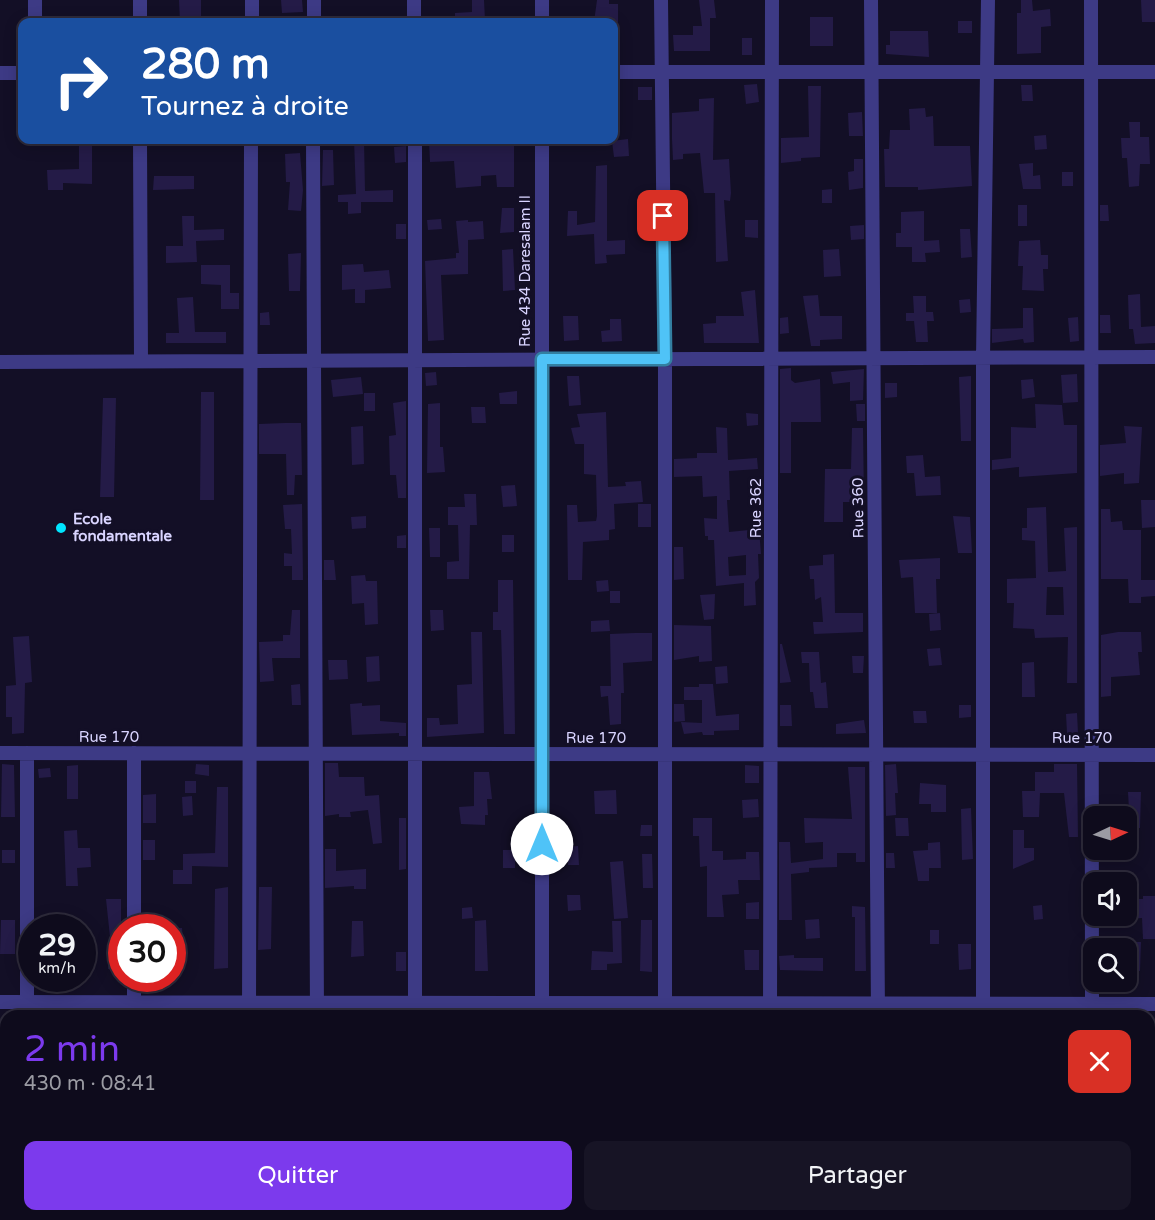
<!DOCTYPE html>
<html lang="fr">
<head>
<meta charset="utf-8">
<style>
	body { margin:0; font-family:"Varela Round",sans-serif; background:#171425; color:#f1f3f6; height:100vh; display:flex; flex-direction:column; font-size:22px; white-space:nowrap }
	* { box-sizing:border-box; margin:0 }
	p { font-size:20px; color:#9b9ba3 }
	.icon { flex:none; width:33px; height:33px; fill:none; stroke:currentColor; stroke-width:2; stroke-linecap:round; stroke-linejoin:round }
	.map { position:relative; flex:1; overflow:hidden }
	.details { position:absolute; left:0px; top:1010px; width:1155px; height:212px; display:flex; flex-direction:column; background:#0e0b1c; border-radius:18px 18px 0 0; box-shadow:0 3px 15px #0003,0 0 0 2px #2e2b3b }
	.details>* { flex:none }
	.hud { position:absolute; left:18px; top:18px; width:600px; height:126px; border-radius:12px; box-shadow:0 3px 15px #0003,0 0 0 2px #2e2b3b; background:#1a4fa0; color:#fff; overflow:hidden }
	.needle { width:39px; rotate:86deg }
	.controls { position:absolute; left:1083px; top:806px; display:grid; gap:12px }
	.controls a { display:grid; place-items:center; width:54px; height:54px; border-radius:12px; background:#0e0b1c; box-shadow:0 3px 15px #0003,0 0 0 2px #2e2b3b; font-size:30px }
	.speed { position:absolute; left:18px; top:914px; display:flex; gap:12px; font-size:30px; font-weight:700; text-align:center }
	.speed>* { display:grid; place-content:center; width:78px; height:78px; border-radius:50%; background:#0e0b1c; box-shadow:0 3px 15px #0003,0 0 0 2px #2e2b3b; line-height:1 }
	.speed small { font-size:15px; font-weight:400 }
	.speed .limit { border:9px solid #d22; background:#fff; color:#111 }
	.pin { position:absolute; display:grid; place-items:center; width:51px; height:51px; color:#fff; margin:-26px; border-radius:12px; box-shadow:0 3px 9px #0006 }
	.me { position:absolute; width:66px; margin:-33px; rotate:0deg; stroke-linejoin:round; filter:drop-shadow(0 0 4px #0008) }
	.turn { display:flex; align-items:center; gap:21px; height:126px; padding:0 24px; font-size:27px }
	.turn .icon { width:78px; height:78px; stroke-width:2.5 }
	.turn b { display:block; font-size:42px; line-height:51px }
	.round { display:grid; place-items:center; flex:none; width:63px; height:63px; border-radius:12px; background:#171425 }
	.head { display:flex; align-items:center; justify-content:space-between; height:102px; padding:0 24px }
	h1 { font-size:36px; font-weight:600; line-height:45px; color:#7c3aed }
	.action { display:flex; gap:12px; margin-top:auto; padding:12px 24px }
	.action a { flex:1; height:69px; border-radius:12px; background:#7c3aed; color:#fff; font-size:24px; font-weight:600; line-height:69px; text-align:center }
	.action a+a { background:#171425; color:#f1f3f6 }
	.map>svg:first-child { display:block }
</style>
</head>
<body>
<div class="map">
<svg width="1155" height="1220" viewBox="0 0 1155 1220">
	<rect width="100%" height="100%" fill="#130f26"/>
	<path fill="#241b47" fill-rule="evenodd" d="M179,0H201V22H180Z
		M281,0H302L303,12L282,13Z
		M472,0H484L485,20L455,21V13L472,12Z
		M597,0H609V4H618V22H594Z
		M699,0H714L716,18H710V51H674L673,35H693V26H702Z
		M1021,0H1032L1033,11L1050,9L1051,26L1041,27V53L1017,54V13H1021Z
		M1141,0H1155V22H1142Z
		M810,17H833V46H810Z
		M958,21H972V33H958Z
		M890,31H928L929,57L886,54V45H890Z
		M742,38H752V55H742Z
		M757,84L759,102L746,104L744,85Z
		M1021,85H1032L1033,101H1022Z
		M808,86H821L820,157L801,158V161L781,163V138L809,137Z
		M638,87H652V100H638Z
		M714,98L713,160L729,159L731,193L730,201L724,200L728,261L716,262L715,193H704L700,153L683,154V159L673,160L672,139V113L699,111V99Z
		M925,108L926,117L933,116L934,146H970L972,186L918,190V187H885L884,149H889L890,130H910L909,109Z
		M862,112L863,136H849L848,113Z
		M1129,122H1140V137H1149L1150,164H1140L1139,186L1129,187L1127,158H1122L1121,138H1130Z
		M1046,135L1047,149L1035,150L1034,136Z
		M628,139L629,156L614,157L612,141Z
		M79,140H92V184L63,183V190H48L47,170L79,169Z
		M354,140H364L365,191L393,190V202H361V213L348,214V202H338V195L356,194Z
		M429,140H445V143L472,140L514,142V187H497L496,175L481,176V186L456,188L454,161L430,162Z
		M406,146V162L395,163L394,147Z
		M323,150H333L334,185L322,186Z
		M300,153L303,190L301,211L288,210L290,182H286L285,154Z
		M854,159H863V188L849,190L848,172L854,171Z
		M1033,163V176L1040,175L1041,189H1023L1019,164Z
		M607,165V241L625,240V254L606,255L607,263L595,264L594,234L567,236L568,211H577V225L595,222L596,166Z
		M1062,172H1073V186H1062Z
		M154,176H194V189L153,190Z
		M832,189V203H822V190Z
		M638,196H651V232H638Z
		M1018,205H1027V226H1018Z
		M1100,205H1108L1109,221H1100Z
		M502,208H514V232L500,233Z
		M924,211V241L939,240L940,252L925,253L926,262H912V247H896V233H901V212Z
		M182,216H194V230L224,229V240L196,241L197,262L166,263V246H183Z
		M441,219L442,229L428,230L427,220Z
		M468,220V222L483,221L484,239L468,240V274L441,275L444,340L428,341L425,261L456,258V253H459L456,221Z
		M745,220H758V238L745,237Z
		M396,224H406V239H396Z
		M864,225V239L851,240L850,226Z
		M673,226H682L683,239H673Z
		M960,229H970L972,257L961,258Z
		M1040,240L1041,255H1048V269H1043L1044,291L1022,290L1023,266H1018L1019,241Z
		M513,249L515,290L503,291L502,250Z
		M839,249L841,276L824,277L823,250Z
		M301,253L300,291H289L288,254Z
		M363,264L364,272L389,270L391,288L365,290V303H355V289L342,290V265Z
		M201,265H230V293H239V309H221V285L201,284Z
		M755,290L759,343H704L703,324L716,323V316H744L741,292Z
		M1140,294L1141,327L1155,326V343L1135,344L1133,329H1129L1128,295Z
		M818,295L820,316H842V339L820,340V346H811L803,296Z
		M913,296H926V312H933L934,321H927L928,342H916L914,321H906V313H914Z
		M193,297L195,332H226V343H166V333H179L177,298Z
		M970,299L971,312L960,313L959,300Z
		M1023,308H1033L1034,342L1024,343L1023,339L992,343V329L1023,328Z
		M269,312L270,325H260V313Z
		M1100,315H1110L1111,333H1100Z
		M563,316H578L579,340L564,341Z
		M788,317L789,333L780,334V318Z
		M1078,317L1079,341L1070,342L1068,318Z
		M610,319H621L622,341L602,342L601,331L610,330Z
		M791,368V380L795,383L820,379L821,422H791V473H780V369Z
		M864,369L863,400L850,401V382L833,384L831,372Z
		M436,372L437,385L426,386L425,373Z
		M1077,374L1078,402L1063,403L1061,375Z
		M567,376H579L581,405L569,406Z
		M971,376V441H961L959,377Z
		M361,377L363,394L333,397L331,380Z
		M1033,379L1035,397L1022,399L1021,380Z
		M885,383H897V397L885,398Z
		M517,391V404H500L499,393Z
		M201,392H214V500H200Z
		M364,393H375V411H364Z
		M103,398H116L114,497H100Z
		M406,401V498H398L396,475H390L389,436L396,435L393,403Z
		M440,403V447H443L445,472L427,473L428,404Z
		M856,404H865V421H857Z
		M1035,404L1062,405L1064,425H1077V473L1019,477V467L992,470V460L1011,458V427L1036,428Z
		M471,407H485L486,423H472Z
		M606,412L608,487L626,486L625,482L641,481L643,502L614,504L615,529L609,530V540L583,542L582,580H568L567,505H577L578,522L596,521L597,516L596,475L584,474V444H575L571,428L580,427L577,414Z
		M746,413L758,414V425L747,426Z
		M285,423H301L302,475H295L294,495H287L286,454H259V424Z
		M363,426L364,464L352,465L351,427Z
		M1124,426L1142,427L1139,483L1124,484V473L1100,476V445L1126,443Z
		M716,427L727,428L728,460L757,458L758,469L729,471L730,500H727L729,532L759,529L761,554H758L759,578L755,582L756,605L744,606V583L716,586L714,540H708V536H705L704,518L717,519V496L703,497L702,476L674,477V459L697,458V453H717ZM746,555V575L729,576L728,557Z
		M852,428H863L864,502H843V522H824L825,469H851Z
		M923,455L925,477L940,476L941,495L916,496L914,473H907L906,456Z
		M515,485L517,506L503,507L501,486Z
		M464,494H476L477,525H470L469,579H447V562L459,561L458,525H448V507H465Z
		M1141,500H1155V527L1142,528Z
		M302,504L303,580H292V566H284V553L292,554L291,529H285L283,505Z
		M638,504H651V527H638Z
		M1046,507L1048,572L1066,571L1064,528L1077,527V683H1067L1068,637L1035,638L1034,629L1013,628L1014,603H1007V579L1036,578L1035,541L1022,540V528H1027V508ZM1047,587H1063L1064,615H1046Z
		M1101,509H1110L1111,522L1122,521L1123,530H1141V580H1155V596L1141,597V603H1129L1128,579H1101Z
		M366,516V528L352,529L351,517Z
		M953,516L970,517L972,553H958Z
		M429,528H440V557H430Z
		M406,535V548H397V536Z
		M502,535H514V552H502Z
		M674,547H683L684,579L674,580Z
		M834,554L835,613H863V632L814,634L813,622H823L821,597L815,600L814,579H810L809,566L823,565V555Z
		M940,558V579H936L937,613H915L913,577L901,578L899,560Z
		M324,560H334L336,580H324Z
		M365,575L366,581H377L378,624L365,625L364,603L352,604L351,576Z
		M498,580H513L515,734H504L501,630H493V612H498Z
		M608,580L609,591L597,592L596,581Z
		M610,591H620V603H610Z
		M715,594L714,619L704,620L700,595Z
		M292,610H300V658H272L274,681L260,682L259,642L283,641V635H290Z
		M430,610H443L444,630L431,631Z
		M940,613L941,630L930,631L929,614Z
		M609,620L610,631L591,632V621Z
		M674,625L711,626L712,661L699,662V656L674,660Z
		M471,632H482L484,733L427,737V718H439L440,725L458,724L457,685L472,684Z
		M1118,632H1141L1142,652H1138L1140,675L1111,677V696L1101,697V635Z
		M635,633H652V661L623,663L624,693H621V724L610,725L608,696L601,697L600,686H611L610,634Z
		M29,636L32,682L25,683L24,733L12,734V717H6V686L16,685L13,637Z
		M780,644H782L791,682L780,683Z
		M940,648L942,665L929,666L927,649Z
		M801,652H819L821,683L826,682L828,708H815L813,692H810L809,663H802Z
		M379,656L380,681L367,682L366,657Z
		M852,656H864L863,673H853Z
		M328,660H347L348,679L329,680Z
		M1034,662L1035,697H1022V663Z
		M727,666L728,683L716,684L715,667Z
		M300,684L301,705H292L291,685Z
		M699,684H713L716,716L739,714V730L714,731V735H703L702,732L684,734L681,722L702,723V700H684V687H699Z
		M362,703V706L380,705V721L406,723V736H399V733L352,735L350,704Z
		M674,704H684L685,721L674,722Z
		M780,705H791L792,726H780Z
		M959,705H971V717L959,718Z
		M913,711H926L927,723H914Z
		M1077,713L1078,733H1067L1066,714Z
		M864,720L866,733L836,734V724Z
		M325,763H338L339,777H364L365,796L379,795L382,843L373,844L368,810L350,812L351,817H339V814L325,816Z
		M2,764L14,765L15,817H1Z
		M196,764L209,765V776L195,774Z
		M896,764L898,793H895L896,815L886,816L885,765Z
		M1054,764H1077L1078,837H1069L1064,793H1040L1039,817H1023L1022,791H1035V772H1054Z
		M78,765V799H67V766Z
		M745,765L759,766V783H745Z
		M848,767H865V862H856V853H837V867L809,868V872L791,874L792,920H779V842H790L791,863L823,859V842L805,843L804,818L852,819Z
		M50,768L51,777L39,778L38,769Z
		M474,772H489L492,799H487L488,815H485V825L461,824L459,807L474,806Z
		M185,781H196V793H185Z
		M920,783L946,785V812H931V804H919Z
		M217,787H228V867L192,866V884H173V870H183V854L215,853Z
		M616,790L617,814H595L594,791Z
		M1128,792H1141L1140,828H1130Z
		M156,794V823H143V795Z
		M192,796L193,815L183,816L182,797Z
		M758,799L759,817L743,818L742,800Z
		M971,808L973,859L962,860L961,809Z
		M399,818H406V869L399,870Z
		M693,818H712V851H723V860L746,859V852H759L760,880H738L739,894L722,895L724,917H707V866L700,867L699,836H693Z
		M895,818H908L909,836H896Z
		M641,825H652V836H640Z
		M77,830L78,848H90L91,867L77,868L78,886H66L64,831Z
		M1013,830H1024V848H1034V860L1013,869Z
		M143,840H155V860H143Z
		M940,842L941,868H929V881H918L913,851L928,850V843Z
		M578,846L579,865H568L567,847Z
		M325,849H336V871L366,869V889H354V886L325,888Z
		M2,850H15V863H2Z
		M503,850H515V868H503Z
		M886,853H894L895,868H886Z
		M642,854H652L653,888H643Z
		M623,861L628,918L614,919L610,862Z
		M228,887V968L214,969L215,889Z
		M259,887H272L271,949L258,950Z
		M567,895H580L581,910L568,911Z
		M1143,896H1155V939H1143L1142,918L1126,919V899H1143Z
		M106,899H121V970L108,969L110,937Z
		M759,902V919H746V903Z
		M1042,905L1043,919L1034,920L1033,906Z
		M852,906L865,907L866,971H855V917H852Z
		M472,907L473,918L462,919V908Z
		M819,919L820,938L806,939L805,920Z
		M1,920H15V954H0Z
		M486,920L488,971H475V921Z
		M641,920H652V972L640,971Z
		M352,921H363L364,956L351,957Z
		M612,921H621L622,963L607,964V970H591L592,951L613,952Z
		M172,928H182L183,940L172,941Z
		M930,930H939V944H930Z
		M1130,942H1141L1140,971L1128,970Z
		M958,944H971V969L959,970Z
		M744,950H759V970H745Z
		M396,952H406V971H396Z
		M794,955V958H823V971L780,970L779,956Z"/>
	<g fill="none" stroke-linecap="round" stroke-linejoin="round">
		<path stroke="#3d3a85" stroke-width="14" d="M35,0V22
			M140,0V22
			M414,0V22
			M542,0V22
			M661,0L665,359V1016
			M871,0L878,1016
			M1091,0L1092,1016
			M252,22V0
			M314,22V0
			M614,72H1155
			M0,73H22
			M140,140L141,361
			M313,140L317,1016
			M415,140V1016
			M0,362L1155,357
			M0,753L1155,755
			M27,753V1016
			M134,927V753
			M0,1002L1155,1004
			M134,1016V978
			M249,1016L251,140
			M542,1016V140
			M770,1016L772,0
			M983,1016V358L988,0
			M27,1215V1220
			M134,1215V1220
			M415,1215V1220
			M666,1215V1220
			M770,1215V1220
			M879,1215V1220
			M984,1215V1220
			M1093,1215V1220
			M248,1220V1215
			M316,1220V1215
			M542,1220V1215"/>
	</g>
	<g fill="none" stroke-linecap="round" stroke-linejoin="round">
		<g stroke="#337fa1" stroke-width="15">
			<path id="route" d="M542,844V359H665L663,216"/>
		</g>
		<use href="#route" stroke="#4fc3f7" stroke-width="10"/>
	</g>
	<circle fill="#00e5ff" stroke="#130f26" stroke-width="2" cx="61" cy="528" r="6"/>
	<g text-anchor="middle" stroke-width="6" stroke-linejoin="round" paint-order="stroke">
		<g font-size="15" fill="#d9d4ff" stroke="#130f26">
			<text transform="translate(525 271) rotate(-90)" y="5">Rue 434 Daresalam II</text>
			<text transform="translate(756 508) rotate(-90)" y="5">Rue 362</text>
			<text transform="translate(858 508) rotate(-91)" y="5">Rue 360</text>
			<text x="109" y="742">Rue 170</text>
			<text x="596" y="743">Rue 170</text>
			<text x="1082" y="743">Rue 170</text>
		</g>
		<g font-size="15" font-weight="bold" fill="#d9d4ff" stroke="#130f26" text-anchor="start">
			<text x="73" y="524">Ecole<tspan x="73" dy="17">fondamentale</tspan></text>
		</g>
	</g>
</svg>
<div class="controls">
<a><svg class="needle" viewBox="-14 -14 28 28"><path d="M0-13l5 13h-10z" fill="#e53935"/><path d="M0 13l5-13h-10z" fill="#9b9ba3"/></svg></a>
<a><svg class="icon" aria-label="sound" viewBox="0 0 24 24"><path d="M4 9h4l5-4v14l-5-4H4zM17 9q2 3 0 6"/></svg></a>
<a><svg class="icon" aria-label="search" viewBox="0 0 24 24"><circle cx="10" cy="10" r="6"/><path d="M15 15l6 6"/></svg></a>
</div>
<div class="speed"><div>29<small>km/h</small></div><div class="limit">30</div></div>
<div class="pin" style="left:663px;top:216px;background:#d93025"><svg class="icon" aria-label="arrive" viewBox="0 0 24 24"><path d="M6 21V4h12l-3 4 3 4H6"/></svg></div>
<svg class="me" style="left:542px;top:844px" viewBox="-20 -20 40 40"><circle r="19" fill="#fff"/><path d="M0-13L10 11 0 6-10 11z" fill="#4fc3f7"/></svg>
<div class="hud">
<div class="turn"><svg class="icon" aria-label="right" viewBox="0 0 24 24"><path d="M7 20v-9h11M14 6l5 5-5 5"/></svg><div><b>280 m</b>Tournez à droite</div></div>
</div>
<section class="details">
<div class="head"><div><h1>2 min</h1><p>430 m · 08:41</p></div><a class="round" style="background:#d93025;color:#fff"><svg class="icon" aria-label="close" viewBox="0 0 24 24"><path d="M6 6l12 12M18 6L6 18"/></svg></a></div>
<div class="action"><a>Quitter</a><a>Partager</a></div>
</section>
</div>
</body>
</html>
